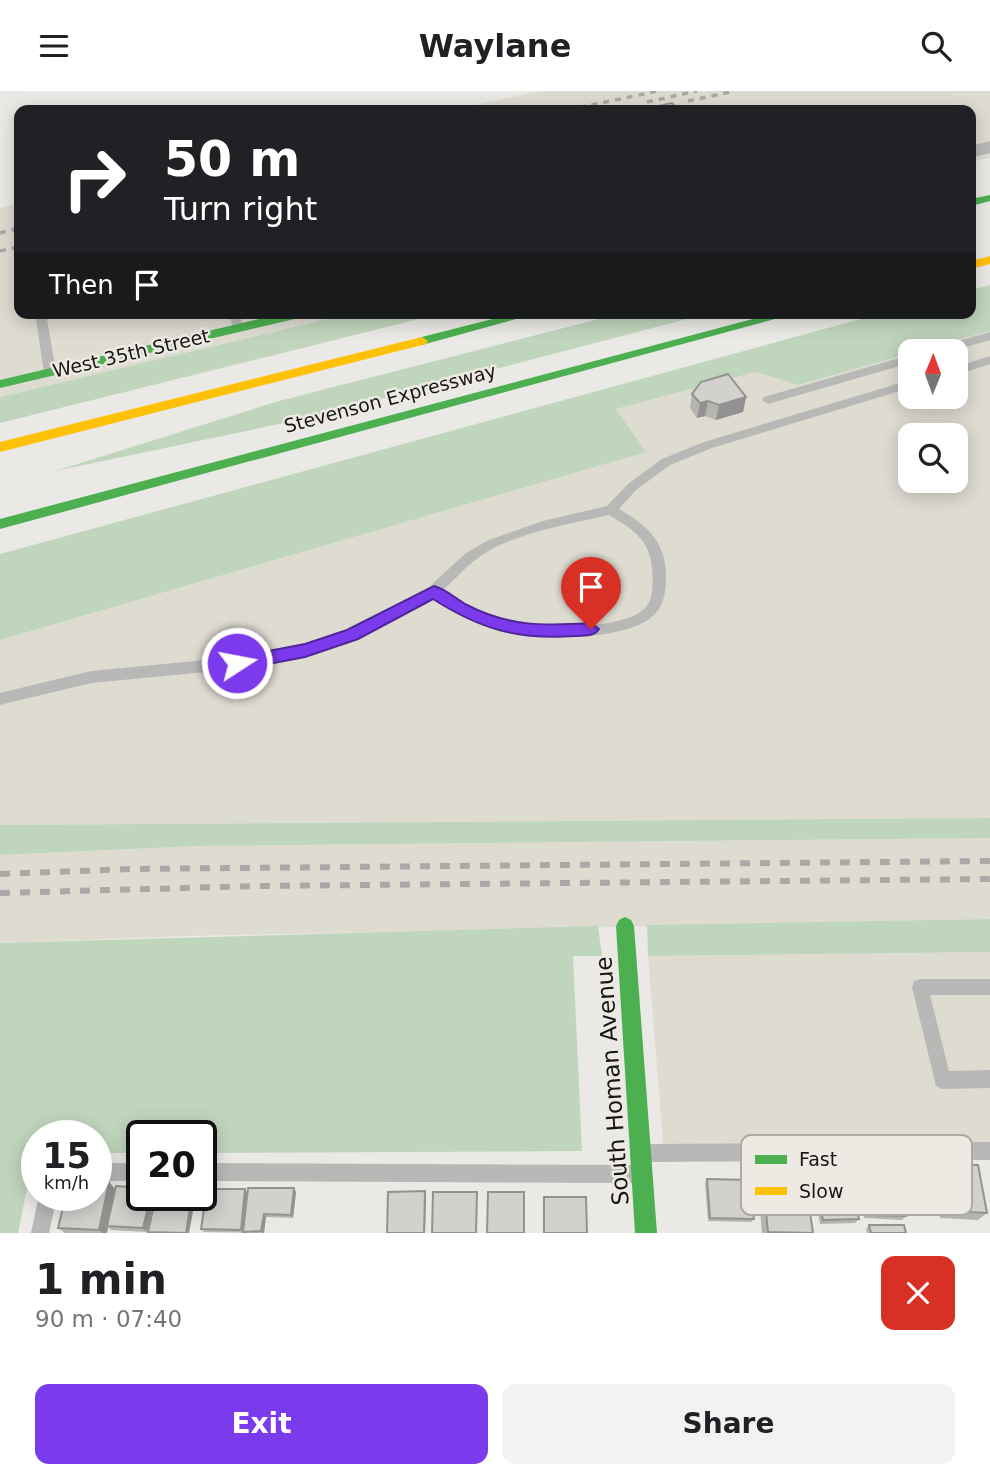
<!DOCTYPE html>
<html lang="en">
<head>
<meta charset="utf-8">
<style>
	body { margin:0; font-family:"DejaVu Sans",sans-serif; background:#f2f2f2; color:#202124; height:100vh; display:flex; flex-direction:column; font-size:26px; white-space:nowrap }
	* { box-sizing:border-box; margin:0 }
	p { font-size:23px; color:#757577 }
	.icon { flex:none; width:38px; height:38px; fill:none; stroke:currentColor; stroke-width:2; stroke-linecap:round; stroke-linejoin:round }
	.map { position:relative; height:1142px; overflow:hidden }
	.drawer { display:flex; flex-direction:column; background:#fff; flex:1 }
	.drawer>* { flex:none }
	.banner { position:absolute; left:14px; top:14px; width:962px; height:214px; border-radius:14px; box-shadow:0 4px 18px #0003; background:#202124; color:#fff; overflow:hidden }
	.needle { width:46px; rotate:1deg }
	.fabs { position:absolute; left:898px; top:248px; display:grid; gap:14px }
	.fabs a { display:grid; place-items:center; width:70px; height:70px; border-radius:14px; background:#fff; box-shadow:0 4px 18px #0003; font-size:35px }
	.speed { position:absolute; left:21px; top:1029px; display:flex; gap:14px; font-size:35px; font-weight:700; text-align:center }
	.speed>* { display:grid; place-content:center; width:91px; height:91px; border-radius:50%; background:#fff; box-shadow:0 4px 18px #0003; line-height:1 }
	.speed small { font-size:18px; font-weight:400 }
	.speed .limit { border:4px solid #111; border-radius:10px; background:#fff; color:#111 }
	.pin { position:absolute; display:grid; place-items:center; width:60px; height:60px; color:#fff; margin:-72px -30px; border-radius:50% 50% 50% 0; rotate:-45deg; box-shadow:0 0 7px #0007 }
	.pin .icon { rotate:45deg }
	.me { position:absolute; width:77px; margin:-38px; rotate:79deg; stroke-linejoin:round; filter:drop-shadow(0 0 5px #0008) }
	.turn { display:flex; align-items:center; gap:24px; height:147px; padding:0 35px; font-size:32px }
	.turn .icon { width:91px; height:91px; stroke-width:2.5 }
	.turn b { display:block; font-size:49px; line-height:60px }
	.then { display:flex; align-items:center; height:66px; padding:0 35px; background:#0003; gap:14px; font-size:26px }
	.round { display:grid; place-items:center; flex:none; width:74px; height:74px; border-radius:14px; background:#f2f2f2 }
	.overview { display:flex; align-items:center; justify-content:space-between; height:119px; padding:0 35px }
	h1 { font-size:42px; font-weight:700; line-height:52px }
	.button { display:flex; gap:14px; margin-top:auto; padding:14px 35px }
	.button a { flex:1; height:80px; border-radius:14px; background:#7c3aed; color:#fff; font-size:28px; font-weight:700; line-height:80px; text-align:center }
	.button a+a { background:#f2f2f2; color:#202124 }
	header { display:flex; justify-content:space-between; align-items:center; height:91px; padding:0 35px; background:#fff; font-size:32px; font-weight:700 }
	.map>svg:first-child { display:block }
</style>
</head>
<body>
<header><svg class="icon" aria-label="menu" viewBox="0 0 24 24"><path d="M4 6h16M4 12h16M4 18h16"/></svg>Waylane<svg class="icon" aria-label="search" viewBox="0 0 24 24"><circle cx="10" cy="10" r="6"/><path d="M15 15l6 6"/></svg></header>
<div class="map">
<svg width="990" height="1142" viewBox="0 0 990 1142">
	<rect width="100%" height="100%" fill="#eae9e5"/>
	<path fill="#dedbd1" fill-rule="evenodd" d="M541,0H990V67L971,71V19H451Z
		M19,112V222H353L0,306V117Z
		M990,240V727L0,734V549L645,361L616,318L755,281L798,294L910,262V306H956V261H916ZM910,345H956V390H910Z
		M990,747V828L185,845L0,852V764L197,755Z
		M990,861V1060L664,1062L648,865Z"/>
	<path fill="#c0d6bc" d="M990,194V240L798,294L755,281L616,318L646,361L0,549V463L883,222H971V199Z
		M353,222H443L0,332V306Z
		M622,222H710L308,327L55,380L279,310Z
		M990,727V747L197,755L0,764V734Z
		M990,828V861L648,865L647,834Z
		M598,835L602,865H573L582,1060L201,1062V1045H142V1062H96V1045H37V1063H34L18,1142H0V852Z"/>
	<g fill="none" stroke-linecap="round" stroke-linejoin="round">
		<path fill="#b8b8b6" fill-rule="evenodd" d="M35,222H46L56,281L54,284L50,285L44,281Z
			M228,222H239L244,237L242,239H234Z
			M990,241V249L948,261H929L930,258Z
			M910,264V272L768,313L762,309L764,306Z
			M990,265V273L956,284V276Z
			M910,289V297L712,357L670,374L636,399L619,418C647,434 665,450 666,483C666,497 665,513 655,523C630,550 539,550 505,541C479,534 456,521 433,506L357,547L305,566L237,578L91,592L0,614V602L91,580L237,566L304,555L347,539L429,496L466,462L489,449L543,430L607,415L628,393L662,368L704,351ZM609,424C633,438 651,450 652,479C653,490 654,507 646,516C624,541 530,538 500,529C480,522 461,511 443,499C454,489 464,478 475,469C509,442 568,434 609,424Z
			M920,888H990V904H930L949,980L990,979V997L942,998L936,995L912,896L914,890Z
			M990,1051V1069L648,1071L642,1068L639,1062L642,1056L648,1053Z
			M96,1072H142V1090H96Z
			M201,1072L634,1074L641,1076L643,1083L641,1090L634,1092L201,1090Z
			M39,1104H57L49,1142H31Z"/>
		<path fill="#b8b8b6" fill-rule="evenodd" d="M990,50V62L971,67V55Z"/>
		<path fill="#4caf50" fill-rule="evenodd" d="M990,104V110L971,115V108Z
			M285,222H309L303,226L0,297V289Z
			M516,222H538L422,254L416,250L418,247Z
			M775,222H797L0,438V428Z
			M625,826L631,829L634,835L657,1142H635L616,835L619,829Z"/>
		<path fill="#ffc107" fill-rule="evenodd" d="M990,165V173L971,178V170Z
			M422,246L428,250L426,253L0,361V351Z"/>
		<path stroke="#aaa9a8" stroke-width="3.5" stroke-dasharray="6 6" stroke-linecap="butt" d="M688,10L735,0
			M647,11L697,0
			M568,19L658,0
			M0,142L19,137
			M0,160L19,156"/>
		<path stroke="#aaa9a8" stroke-width="6" stroke-dasharray="10 10" stroke-linecap="butt" d="M0,783L131,778L990,770
			M0,802L259,795L990,788"/>
	</g>
	<path fill="#b5b4b1" d="M692,303L746,306L743,321L716,329L705,325L697,327L690,317Z
		M941,1073L987,1122L978,1129L940,1127L932,1081Z
		M762,1080L813,1142H762L757,1087Z
		M861,1083L906,1125L902,1129L864,1127L858,1086Z
		M814,1084L859,1128L855,1132L820,1133L811,1088Z
		M707,1088L754,1128L751,1131L708,1130L705,1092Z
		M109,1091L115,1098L147,1141L111,1139L108,1136L107,1142H65L58,1137Z
		M296,1101L293,1127L266,1126L264,1142L204,1141L201,1138L247,1102Z
		M869,1134L906,1142H867L866,1138Z"/>
	<path fill="#939290" d="M746,306L743,321L716,329L719,314Z
		M708,310L705,325L697,327L700,312Z
		M109,1091L116,1099L107,1142H102L99,1139Z
		M294,1097L296,1101L293,1127L291,1124Z
		M245,1098L247,1102L243,1142L241,1139Z
		M425,1100L426,1107L425,1142H424Z
		M151,1104H155L147,1141L143,1137Z
		M192,1104H196L189,1142H186Z
		M264,1123L266,1126L264,1142H263L261,1140Z"/>
	<path fill="#d2d1ce" stroke="#939290" stroke-width="2" d="M672,12L679,19H641Z
		M728,283L746,306L719,314L708,310L700,312L692,303L701,291Z
		M941,1073L978,1074L987,1122L949,1120Z
		M762,1080H804L813,1142L768,1141Z
		M850,1083L859,1128L823,1129L814,1084Z
		M861,1083H899L906,1125L868,1124Z
		M707,1088L749,1089L754,1128L710,1127Z
		M96,1091H109L99,1139L58,1137L66,1104H96Z
		M116,1095L142,1097V1104H151L143,1137L107,1135Z
		M248,1097H294L291,1124L264,1123L261,1140L243,1141Z
		M207,1098H245L241,1139L201,1138Z
		M425,1100L424,1142H387L388,1101Z
		M433,1101H477L476,1142H432Z
		M488,1101H524V1142H487Z
		M156,1104H192L186,1142L148,1141Z
		M544,1106H586L587,1142H544Z
		M869,1134H904L906,1142H871Z"/>
	<path fill="#7c3aed" stroke="#51269a" stroke-width="2" d="M434,495C446,498 456,508 467,514C509,536 546,535 591,532L599,538C594,546 584,544 574,545C518,549 480,538 433,508L358,548L305,566L237,579L229,572L237,566L305,553L347,539Z"/>
	<g text-anchor="middle" stroke-width="5" stroke-linejoin="round" paint-order="stroke">
		<g font-size="19" fill="#171614" stroke="#eceae3">
			<text transform="translate(131 262) rotate(-13)" y="7">West 35th Street</text>
			<text transform="translate(390 307) rotate(-15)" y="7">Stevenson Expressway</text>
		</g>
		<g font-size="23" fill="#171614" stroke="#eceae3">
			<text transform="translate(612 990) rotate(-94)" y="8">South Homan Avenue</text>
		</g>
	</g>
	<rect x="741" y="1044" width="231" height="80" rx="10" fill="#eceae3" stroke="#acaaa5" stroke-width="2"/>
	<rect x="755" y="1064" width="32" height="9" fill="#4caf50"/>
	<rect x="755" y="1096" width="32" height="8" fill="#ffc107"/>
	<g font-size="19" fill="#171614">
		<text x="799" y="1075">Fast</text>
		<text x="799" y="1107">Slow</text>
	</g>
</svg>
<div class="fabs">
<a><svg class="needle" viewBox="-14 -14 28 28"><path d="M0-13l5 13h-10z" fill="#e53935"/><path d="M0 13l5-13h-10z" fill="#757577"/></svg></a>
<a><svg class="icon" aria-label="search" viewBox="0 0 24 24"><circle cx="10" cy="10" r="6"/><path d="M15 15l6 6"/></svg></a>
</div>
<div class="speed"><div>15<small>km/h</small></div><div class="limit">20</div></div>
<div class="pin" style="left:591px;top:538px;background:#d93025"><svg class="icon" aria-label="arrive" viewBox="0 0 24 24"><path d="M6 21V4h12l-3 4 3 4H6"/></svg></div>
<svg class="me" style="left:237px;top:572px" viewBox="-20 -20 40 40"><circle r="17" fill="#7c3aed" stroke="#fff" stroke-width="3"/><path d="M0-11L8 9 0 5-8 9z" fill="#fff"/></svg>
<div class="banner">
<div class="turn"><svg class="icon" aria-label="right" viewBox="0 0 24 24"><path d="M7 20v-9h11M14 6l5 5-5 5"/></svg><div><b>50 m</b>Turn right</div></div>
<div class="then">Then<svg class="icon" aria-label="arrive" viewBox="0 0 24 24"><path d="M6 21V4h12l-3 4 3 4H6"/></svg></div>
</div>
</div>
<section class="drawer">
<div class="overview"><div><h1>1 min</h1><p>90 m · 07:40</p></div><a class="round" style="background:#d93025;color:#fff"><svg class="icon" aria-label="close" viewBox="0 0 24 24"><path d="M6 6l12 12M18 6L6 18"/></svg></a></div>
<div class="button"><a>Exit</a><a>Share</a></div>
</section>
</body>
</html>
